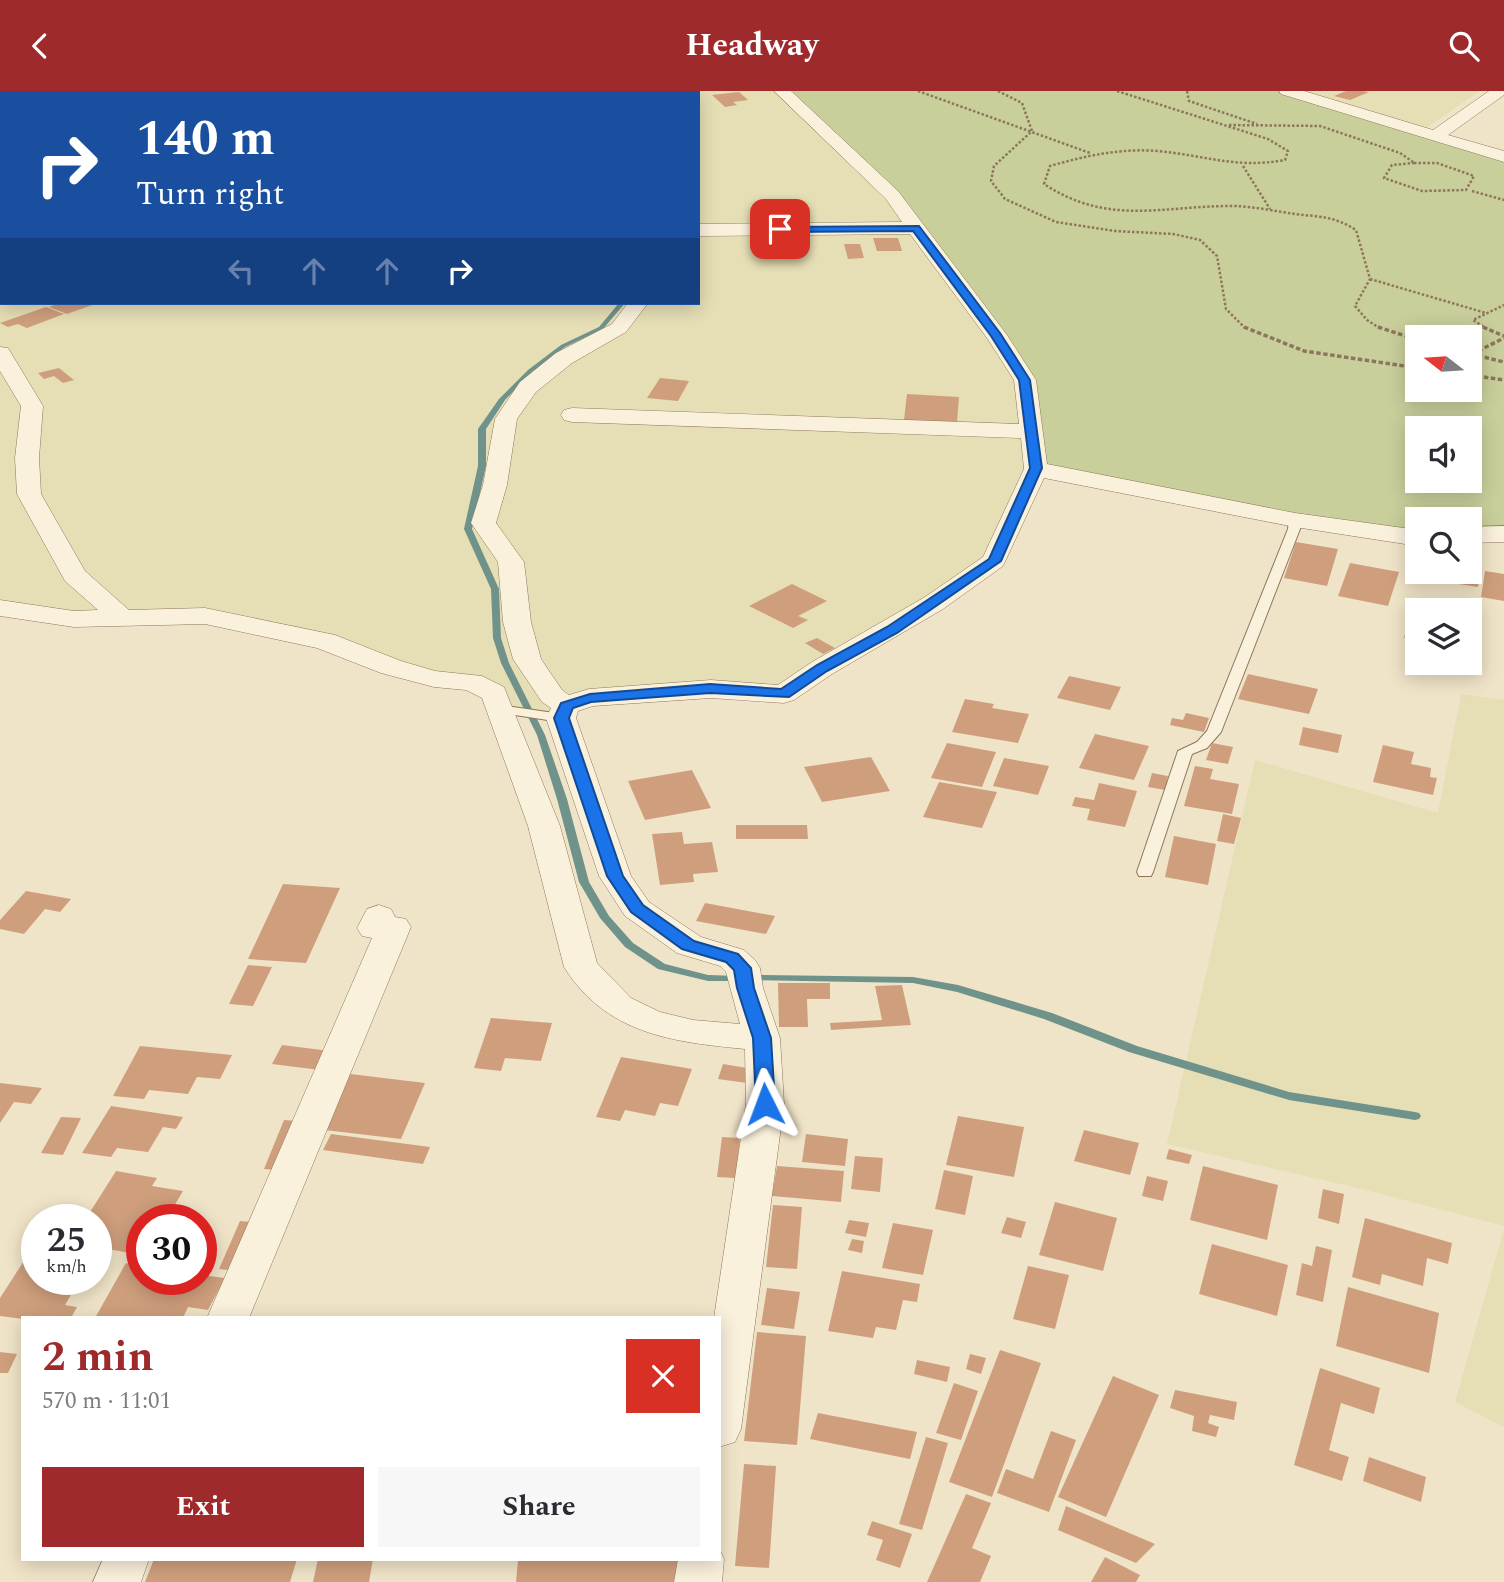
<!DOCTYPE html>
<html lang="en">
<head>
<meta charset="utf-8">
<style>
	body { margin:0; font-family:Spectral,serif; background:#f7f7f7; color:#2b2b33; height:100vh; display:flex; flex-direction:column; font-size:26px; white-space:nowrap }
	* { box-sizing:border-box; margin:0 }
	p { font-size:23px; color:#7c7c81 }
	.icon { flex:none; width:38px; height:38px; fill:none; stroke:currentColor; stroke-width:2; stroke-linecap:round; stroke-linejoin:round }
	.map { position:relative; flex:1; overflow:hidden }
	.panel { position:absolute; left:21px; top:1225px; width:700px; height:245px; display:flex; flex-direction:column; background:#fff; border-radius:0px; box-shadow:0 4px 18px #0003 }
	.panel>* { flex:none }
	.guide { position:absolute; left:0px; top:0px; width:700px; height:214px; box-shadow:0 4px 18px #0003; background:#1a4fa0; color:#fff; overflow:hidden }
	.needle { width:46px; rotate:287deg }
	.controls { position:absolute; left:1405px; top:234px; display:grid; gap:14px }
	.controls a { display:grid; place-items:center; width:77px; height:77px; border-radius:0px; background:#fff; box-shadow:0 4px 18px #0003; font-size:35px }
	.speed { position:absolute; left:21px; top:1113px; display:flex; gap:14px; font-size:35px; font-weight:700; text-align:center }
	.speed>* { display:grid; place-content:center; width:91px; height:91px; border-radius:50%; background:#fff; box-shadow:0 4px 18px #0003; line-height:1 }
	.speed small { font-size:18px; font-weight:400 }
	.speed .limit { border:10px solid #d22; background:#fff; color:#111 }
	.pin { position:absolute; display:grid; place-items:center; width:60px; height:60px; color:#fff; margin:-30px; border-radius:14px; box-shadow:0 4px 10px #0006 }
	.me { position:absolute; width:77px; margin:-38px; rotate:357deg; stroke-linejoin:round; filter:drop-shadow(0 0 5px #0008) }
	.turn { display:flex; align-items:center; gap:24px; height:147px; padding:0 21px; font-size:32px }
	.turn .icon { width:91px; height:91px; stroke-width:2.5 }
	.turn b { display:block; font-size:49px; line-height:60px }
	.lanes { display:flex; align-items:center; height:66px; padding:0 21px; background:#0003; justify-content:center; gap:35px; direction:ltr }
	.lanes .off { opacity:.35 }
	.round { display:grid; place-items:center; flex:none; width:74px; height:74px; border-radius:0px; background:#f7f7f7 }
	.head { display:flex; align-items:center; justify-content:space-between; height:119px; padding:0 21px }
	h1 { font-size:42px; font-weight:700; line-height:52px; color:#9e2a2b }
	.primary-button { display:flex; gap:14px; margin-top:auto; padding:14px 21px }
	.primary-button a { flex:1; height:80px; border-radius:0px; background:#9e2a2b; color:#fff; font-size:28px; font-weight:700; line-height:80px; text-align:center }
	.primary-button a+a { background:#f7f7f7; color:#2b2b33 }
	header { display:flex; justify-content:space-between; align-items:center; height:91px; padding:0 21px; background:#9e2a2b; color:#fff; font-size:32px; font-weight:700 }
	.map>svg:first-child { display:block }
</style>
</head>
<body>
<header><svg class="icon" aria-label="back" viewBox="0 0 24 24"><path d="M15 5l-7 7 7 7"/></svg>Headway<svg class="icon" aria-label="search" viewBox="0 0 24 24"><circle cx="10" cy="10" r="6"/><path d="M15 15l6 6"/></svg></header>
<div class="map">
<svg width="1504" height="1491" viewBox="0 0 1504 1491">
	<rect width="100%" height="100%" fill="#f0e4c8"/>
	<path fill="#e6deb5" fill-rule="evenodd" d="M0,0H782L863,76L1025,289L1036,378L1002,456L784,603L590,607L561,627L500,618L494,602L269,537L0,517ZM2,2H698V212H2Z
		M1287,0H1480L1423,39Z
		M1461,603L1504,609V1135L1358,1097L1167,1053L1255,669L1438,722Z
		M1504,1138V1336L1455,1311Z"/>
	<path fill="#c9cf9b" fill-rule="evenodd" d="M782,0H1287L1504,66V443L1470,444V429H1418L1417,447L1036,378L1025,290L915,137ZM1418,247H1470V299H1418ZM1418,338H1470V390H1418Z"/>
	<g fill="none" stroke-linecap="round" stroke-linejoin="round">
		<path fill="#6f938a" fill-rule="evenodd" d="M0,64H2V68H0Z
			M619,212H625L603,238L565,256L532,281L505,309L486,338V375L472,438L499,498L501,547L509,572L545,644L567,708L589,791L609,825L633,852L665,873L708,884L739,885L740,887L735,890H708L658,878L625,856L600,827L579,791L557,708L537,644L501,572L493,547L491,498L464,438L478,375V338L499,308L528,279L561,254L599,236Z
			M755,884L913,886L958,894L1052,922L1137,955L1289,1001L1415,1021L1419,1022L1421,1025L1419,1028L1415,1029L1289,1009L1129,961L1044,928L957,901L913,892L751,889L750,887Z"/>
	</g>
	<path fill="#cf9f7d" d="M1346,0H1363L1369,1L1350,9L1334,5Z
		M739,1L748,9L733,11L737,14L725,16L712,4Z
		M873,147H898L902,160H877Z
		M844,153H860L864,167L848,168Z
		M60,212H87L92,214L67,223L49,216Z
		M46,216L64,223L27,237L18,233L8,236L0,232Z
		M59,277L74,289L63,292L54,285L44,288L38,282Z
		M660,287L689,290L678,310L647,307Z
		M907,303L959,306L957,331L904,329Z
		M1296,451L1338,458L1327,495L1284,487Z
		M1470,469L1481,471L1478,496L1420,487L1421,481H1470Z
		M1350,472L1399,481L1388,515L1338,505Z
		M1485,480L1504,483V510L1481,506Z
		M792,493L827,510L798,525L808,529L793,537L749,515Z
		M1410,521L1418,523V549L1404,547Z
		M817,547L835,557L823,563L805,552Z
		M1248,583L1318,598L1309,623L1238,608Z
		M1069,585L1121,596L1110,619L1057,607Z
		M965,608L994,613L992,617L1029,623L1018,652L952,641Z
		M1186,622L1209,627L1204,641L1170,634L1172,627L1183,629Z
		M1303,636L1342,644L1338,662L1299,654Z
		M1095,643L1149,655L1134,689L1079,677Z
		M947,652L996,661L982,696L931,687Z
		M1212,652L1233,656L1228,673L1206,669Z
		M1383,654L1414,661L1411,673L1431,677L1430,686L1437,687L1433,704L1373,691Z
		M871,666L890,700L822,711L804,676Z
		M1004,667L1049,675L1038,704L993,695Z
		M1195,675L1213,678L1210,688L1239,693L1232,723L1184,715Z
		M692,679L711,717L645,729L628,690Z
		M1152,682L1168,685L1165,699L1148,696Z
		M939,691L997,701L982,737L923,726Z
		M1099,692L1137,700L1125,736L1087,729L1090,718L1072,715L1075,706L1094,709Z
		M1223,723L1241,727L1234,753L1217,750Z
		M736,734H807L808,748H736Z
		M682,741L684,753L712,751L718,781L693,783L694,791L660,794L652,743Z
		M1174,745L1216,753L1208,794L1165,786Z
		M283,793L340,797L306,872L248,868Z
		M26,800L71,808L60,821L45,818L24,843L0,838V829Z
		M705,812L775,825L766,843L696,830Z
		M248,874L272,876L253,915L229,913Z
		M778,892H830V908H807L808,936H779Z
		M902,894L911,934L831,939L830,932L882,929L875,895Z
		M491,927L552,932L541,970L505,967L501,980L474,977Z
		M282,954L338,961L328,980L272,973Z
		M140,955L232,964L220,988L197,986L188,1003L149,999L144,1008L113,1005Z
		M621,966L692,978L678,1015L660,1012L655,1025L625,1019L620,1030L596,1026Z
		M723,973L753,978L747,992L718,988Z
		M342,982L425,992L401,1048L316,1038Z
		M0,992L42,997L31,1013L14,1011L0,1032Z
		M111,1015L183,1026L176,1038L163,1036L148,1061L117,1057L111,1066L82,1062Z
		M958,1025L1024,1036L1014,1086L946,1074Z
		M61,1026L81,1027L63,1064L41,1062Z
		M284,1029L309,1031L290,1080L264,1078Z
		M1084,1039L1139,1052L1130,1084L1074,1070Z
		M331,1043L430,1056L423,1073L323,1059Z
		M806,1043L848,1048L845,1075L802,1071Z
		M722,1046L740,1047L736,1087L717,1086Z
		M1169,1058L1192,1064L1189,1073L1166,1068Z
		M855,1065L883,1067L880,1101L851,1098Z
		M777,1075L844,1080L841,1111L772,1105Z
		M1203,1075L1278,1094L1267,1149L1190,1129Z
		M944,1079L973,1085L965,1124L935,1118Z
		M116,1080L157,1087L152,1095L183,1100L166,1129H142V1164L96,1156V1129H85Z
		M1147,1085L1168,1090L1163,1110L1142,1105Z
		M1323,1098L1344,1103L1339,1133L1318,1127Z
		M1055,1111L1117,1127L1103,1180L1039,1164Z
		M773,1114L802,1116L797,1178L766,1176Z
		M1007,1126L1026,1131L1021,1147L1001,1142Z
		M1365,1127L1452,1152L1448,1173L1427,1167L1423,1195L1382,1183L1380,1194L1352,1186Z
		M849,1129L869,1132L866,1146L845,1142Z
		M240,1130L265,1132L245,1181L219,1178Z
		M893,1132L933,1139L923,1184L882,1177Z
		M852,1148L864,1150L862,1162L848,1159Z
		M1212,1153L1288,1174L1277,1225L1199,1203Z
		M1316,1155L1332,1159L1323,1211L1296,1204L1302,1172L1312,1175Z
		M29,1162L37,1163V1188H80L65,1214L77,1216L71,1227L23,1228L0,1225V1207Z
		M126,1172L142,1175V1188H201V1184L225,1187L208,1219L188,1216L183,1227H95Z
		M1028,1175L1069,1184L1055,1238L1013,1228Z
		M842,1180L920,1193L917,1211L903,1209L896,1239L876,1236L873,1247L828,1240Z
		M1348,1196L1439,1222L1429,1282L1336,1255Z
		M767,1197L800,1201L794,1238L761,1234Z
		M757,1241L806,1245L797,1354L744,1350Z
		M1000,1259L1041,1272L992,1406L949,1391Z
		M0,1261L17,1263L8,1282H0Z
		M970,1263L986,1267L981,1283L966,1278Z
		M917,1269L950,1276L947,1291L914,1283Z
		M1320,1277L1380,1297L1374,1323L1341,1312L1329,1359L1349,1366L1342,1390L1294,1374Z
		M1113,1285L1159,1304L1106,1426L1058,1406Z
		M954,1292L978,1300L961,1349L936,1342Z
		M1175,1299L1237,1311L1234,1329L1210,1324L1208,1332L1219,1336L1216,1346L1192,1340L1194,1325L1170,1317Z
		M818,1322L917,1341L910,1368L810,1348Z
		M1051,1340L1076,1349L1049,1421L997,1402L1006,1378L1033,1388Z
		M926,1346L948,1352L922,1439L899,1433Z
		M1369,1366L1426,1386L1421,1411L1363,1390Z
		M744,1373L776,1375L769,1477L735,1475Z
		M966,1403L991,1412L972,1457L991,1465L980,1491H927Z
		M1066,1415L1155,1453L1136,1472L1058,1439Z
		M872,1430L912,1443L900,1477L876,1469L883,1449L867,1444Z
		M1105,1466L1140,1484L1136,1491H1091Z
		M154,1468H297L290,1491H145Z
		M318,1468H373L369,1491H313Z
		M604,1468H689V1491H516L518,1469Z"/>
	<g fill="none" stroke-linecap="round" stroke-linejoin="round">
		<g stroke="#8d765c" stroke-width="2">
			<path id="service" d="M1295,425L1301,429L1300,438L1221,641L1207,657L1192,663L1153,781L1151,785H1139L1137,781L1178,660L1197,651L1207,640L1288,438L1289,429Z
				M500,614L561,623L568,627L561,631L495,621L493,618L495,615Z"/>
		</g>
		<g stroke="#8d765c" stroke-width="1">
			<path id="minor" d="M774,0H791L898,100L1007,244L1036,289L1047,373L1295,422L1418,439V455L1295,436L1044,387L1003,475L943,518L832,583L794,609L784,612L711,607L593,615L578,620L576,627L631,785L649,811L701,846L744,859L755,869L760,877L763,897L780,947L784,1013L741,1338L735,1351L719,1356V1227H714L746,1013L745,958C672,951 606,943 564,876L528,735L482,607L466,599L434,596L381,582L317,557L205,533L74,536L0,525V509L74,520L98,519L65,490L17,403L15,367L21,315L0,280V256L8,257L43,315L39,367L41,403L85,480L129,519L205,517L335,544L401,570L435,580L482,585L504,596L560,735L597,872L631,907L660,921L693,929L740,933L726,881L720,875L677,862L625,825L599,785L546,627L551,617L542,611L513,568L503,531L498,471L471,432L483,394L495,328L520,291L556,262L612,233L628,212H648L626,241L572,272L536,301L517,328L507,394L496,432L524,471L531,531L541,568L562,599L569,604L589,598L711,589L778,594L812,571L925,506L983,466L1024,378L1021,347L572,331L564,329L561,324L564,319L572,317L1019,333L1014,289L987,247L910,143L698,145V133L902,131L886,108Z
				M1279,0H1304L1433,39L1489,0H1504V4L1448,44L1504,60V71L1281,3Z
				M1504,435V451L1470,452V436Z
				M379,814L391,818L395,826L406,828L411,836L249,1227H207L372,847L362,845L357,837L367,818Z
				M719,1457L724,1468L722,1491H674L678,1468H719Z
				M103,1468H149L141,1491H93Z"/>
		</g>
		<path stroke="#8d765c" stroke-width="2.5" stroke-dasharray="2.5 2" stroke-linecap="butt" d="M918,0L1090,62
			M998,0L1022,12L1032,40L994,75L991,90L1005,108L1056,131L1115,140L1173,143L1200,149L1217,165L1226,218L1246,238
			M1117,0L1268,48L1288,60L1285,69C1235,78 1204,64 1157,60C1120,57 1085,65 1050,75L1044,93C1108,135 1161,115 1231,115C1252,115 1274,120 1295,123C1320,126 1334,125 1356,139L1370,188L1355,215L1367,229L1381,238
			M1187,0L1189,10L1257,33
			M1229,34L1320,35L1400,62L1413,71
			M1414,72H1437L1474,85L1466,99L1422,100L1384,87L1392,74Z
			M1243,75L1270,118
			M1472,100L1504,109
			M1370,188L1486,222
			M1487,238L1473,229L1504,214"/>
		<path stroke="#8d765c" stroke-width="3.5" stroke-dasharray="4.5 2.5" stroke-linecap="butt" d="M1244,236L1304,260L1418,277
			M1378,236L1418,249
			M1483,236L1504,245
			M1471,263L1504,271
			M1472,263L1504,247
			M1470,284L1504,289"/>
		<use href="#service" fill="#faf1dc" fill-rule="evenodd"/>
		<use href="#minor" fill="#faf1dc" fill-rule="evenodd"/>
	</g>
	<path fill="#1a73e8" stroke="#114b97" stroke-width="2" d="M919,135L1000,242L1030,289L1042,377L1001,470L897,542L827,580L789,606L710,602L591,611L573,617L569,627L623,785L643,814L694,850L738,863L751,877L754,897L771,947L775,1013L772,1017H759L756,1013L753,947L737,897L734,879L726,871L682,858L631,821L607,785L554,627L561,612L590,603L710,593L781,598L817,574L887,536L989,468L1030,377L1019,289L991,245L913,140L780,141L775,138L780,136Z"/>
</svg>
<div class="controls">
<a><svg class="needle" viewBox="-14 -14 28 28"><path d="M0-13l5 13h-10z" fill="#e53935"/><path d="M0 13l5-13h-10z" fill="#7c7c81"/></svg></a>
<a><svg class="icon" aria-label="sound" viewBox="0 0 24 24"><path d="M4 9h4l5-4v14l-5-4H4zM17 9q2 3 0 6"/></svg></a>
<a><svg class="icon" aria-label="search" viewBox="0 0 24 24"><circle cx="10" cy="10" r="6"/><path d="M15 15l6 6"/></svg></a>
<a><svg class="icon" aria-label="layers" viewBox="0 0 24 24"><path d="M12 4l9 5-9 5-9-5zM3 14l9 5 9-5"/></svg></a>
</div>
<div class="speed"><div>25<small>km/h</small></div><div class="limit">30</div></div>
<div class="pin" style="left:780px;top:138px;background:#d93025"><svg class="icon" aria-label="arrive" viewBox="0 0 24 24"><path d="M6 21V4h12l-3 4 3 4H6"/></svg></div>
<svg class="me" style="left:765px;top:1013px" viewBox="-20 -20 40 40"><path d="M0-17L14 15 0 8-14 15z" fill="#1a73e8" stroke="#fff" stroke-width="4"/></svg>
<div class="guide">
<div class="turn"><svg class="icon" aria-label="right" viewBox="0 0 24 24"><path d="M7 20v-9h11M14 6l5 5-5 5"/></svg><div><b>140 m</b>Turn right</div></div>
<div class="lanes"><svg class="icon off" aria-label="left" viewBox="0 0 24 24"><path d="M17 20v-9H6M10 6l-5 5 5 5"/></svg><svg class="icon off" aria-label="ahead" viewBox="0 0 24 24"><path d="M12 20V5M6 11l6-6 6 6"/></svg><svg class="icon off" aria-label="ahead" viewBox="0 0 24 24"><path d="M12 20V5M6 11l6-6 6 6"/></svg><svg class="icon" aria-label="right" viewBox="0 0 24 24"><path d="M7 20v-9h11M14 6l5 5-5 5"/></svg></div>
</div>
<section class="panel">
<div class="head"><div><h1>2 min</h1><p>570 m · 11:01</p></div><a class="round" style="background:#d93025;color:#fff"><svg class="icon" aria-label="close" viewBox="0 0 24 24"><path d="M6 6l12 12M18 6L6 18"/></svg></a></div>
<div class="primary-button"><a>Exit</a><a>Share</a></div>
</section>
</div>
</body>
</html>
